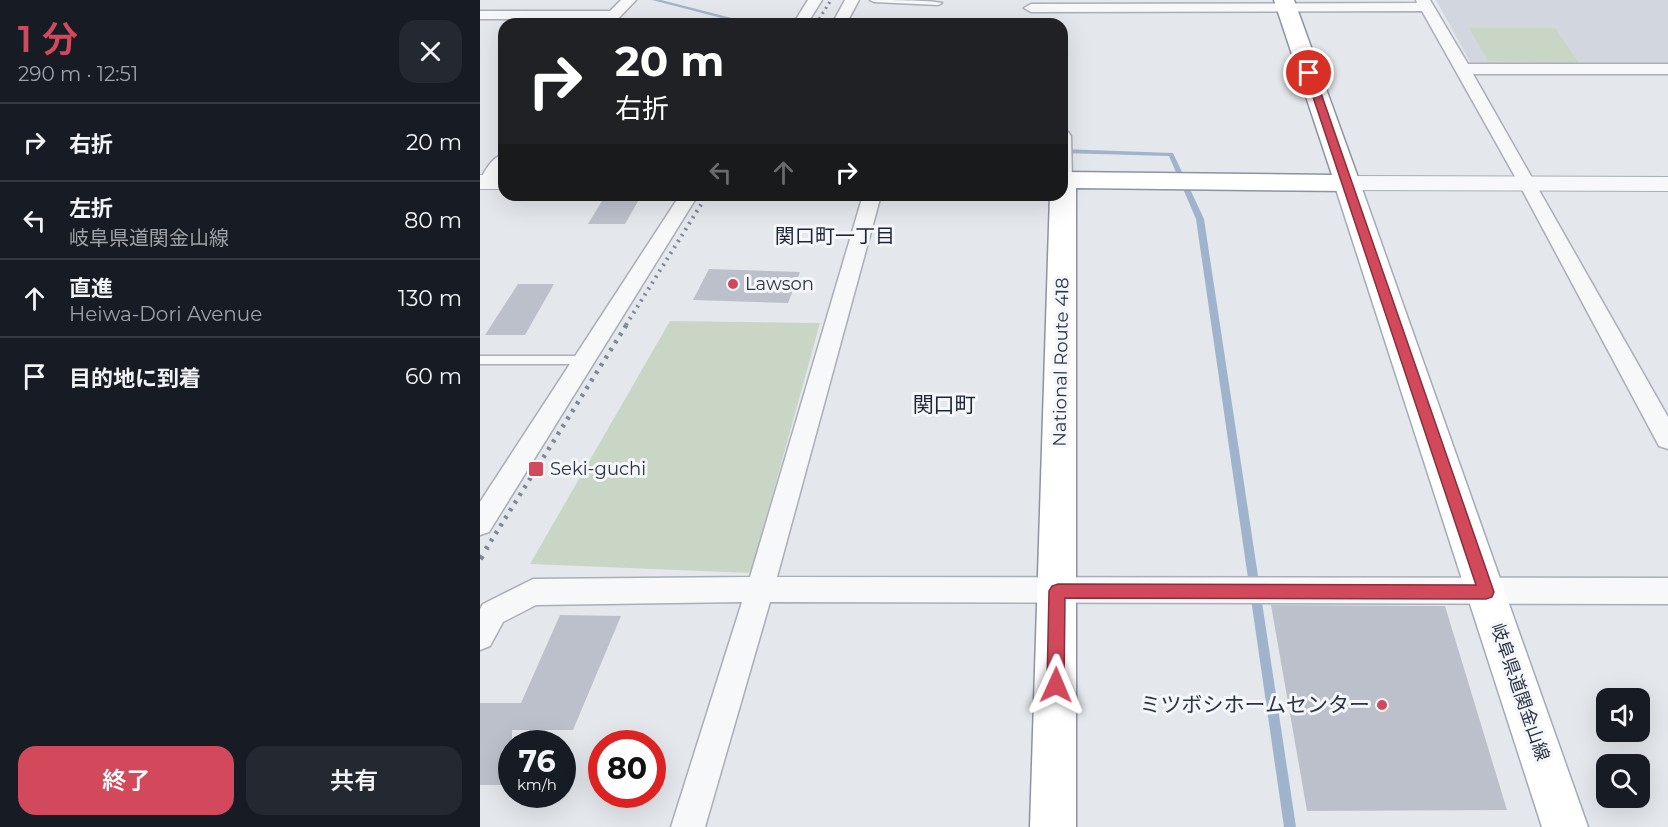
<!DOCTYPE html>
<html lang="ja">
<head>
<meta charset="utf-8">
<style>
	body { margin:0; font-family:Montserrat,"Noto Sans JP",sans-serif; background:#242831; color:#f1f3f6; height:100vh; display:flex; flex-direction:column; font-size:22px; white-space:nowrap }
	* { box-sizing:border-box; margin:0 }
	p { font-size:20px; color:#9ea1a6 }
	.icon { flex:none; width:33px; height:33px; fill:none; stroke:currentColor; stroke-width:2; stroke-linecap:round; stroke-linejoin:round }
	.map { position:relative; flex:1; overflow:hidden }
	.details { display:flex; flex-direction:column; background:#171b24; width:480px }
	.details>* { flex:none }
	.hud { position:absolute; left:18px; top:18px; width:570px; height:183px; border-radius:18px; box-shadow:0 6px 24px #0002; background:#202124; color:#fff; overflow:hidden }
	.tools { position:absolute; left:1116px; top:688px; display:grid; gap:12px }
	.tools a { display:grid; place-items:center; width:54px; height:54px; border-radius:12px; background:#171b24; box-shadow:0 6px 24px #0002; font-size:30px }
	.speed { position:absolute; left:18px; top:730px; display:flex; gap:12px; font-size:30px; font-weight:700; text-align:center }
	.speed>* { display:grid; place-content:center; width:78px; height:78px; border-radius:50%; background:#171b24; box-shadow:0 6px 24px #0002; line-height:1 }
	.speed small { font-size:15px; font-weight:400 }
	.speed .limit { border:9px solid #d22; background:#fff; color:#111 }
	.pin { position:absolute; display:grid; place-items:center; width:51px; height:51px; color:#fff; margin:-26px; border:3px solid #fff; border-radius:50%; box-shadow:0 2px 6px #0007 }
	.me { position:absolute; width:66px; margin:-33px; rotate:1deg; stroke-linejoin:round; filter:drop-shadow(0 0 4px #0008) }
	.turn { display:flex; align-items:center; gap:21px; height:126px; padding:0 18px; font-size:27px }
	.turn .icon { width:78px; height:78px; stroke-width:2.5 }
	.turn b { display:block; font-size:42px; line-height:51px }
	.lanes { display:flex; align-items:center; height:57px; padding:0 18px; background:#0003; justify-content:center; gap:30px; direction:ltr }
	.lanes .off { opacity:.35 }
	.round { display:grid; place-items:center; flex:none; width:63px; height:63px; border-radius:18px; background:#242831 }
	.head { display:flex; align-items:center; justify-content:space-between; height:102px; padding:0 18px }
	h1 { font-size:36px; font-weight:600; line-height:45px; color:#d1495b }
	.action { display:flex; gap:12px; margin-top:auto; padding:12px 18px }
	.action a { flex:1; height:69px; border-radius:18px; background:#d1495b; color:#fff; font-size:24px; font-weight:600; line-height:69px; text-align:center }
	.action a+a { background:#242831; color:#f1f3f6 }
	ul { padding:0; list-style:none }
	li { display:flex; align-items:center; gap:18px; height:78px; padding:0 18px; border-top:2px solid #363941 }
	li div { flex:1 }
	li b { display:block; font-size:22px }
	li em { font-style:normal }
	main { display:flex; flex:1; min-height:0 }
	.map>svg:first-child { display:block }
</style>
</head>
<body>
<main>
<section class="details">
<div class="head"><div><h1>1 分</h1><p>290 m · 12:51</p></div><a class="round"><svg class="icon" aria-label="close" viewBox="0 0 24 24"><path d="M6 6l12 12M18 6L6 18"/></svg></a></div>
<ul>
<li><svg class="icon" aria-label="right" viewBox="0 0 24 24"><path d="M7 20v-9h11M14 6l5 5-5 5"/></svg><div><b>右折</b></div><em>20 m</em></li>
<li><svg class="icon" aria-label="left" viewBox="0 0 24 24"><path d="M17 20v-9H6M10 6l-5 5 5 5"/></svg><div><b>左折</b><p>岐阜県道関金山線</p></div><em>80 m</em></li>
<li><svg class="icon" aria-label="ahead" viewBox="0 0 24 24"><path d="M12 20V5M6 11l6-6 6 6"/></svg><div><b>直進</b><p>Heiwa-Dori Avenue</p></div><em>130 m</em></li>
<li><svg class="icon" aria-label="arrive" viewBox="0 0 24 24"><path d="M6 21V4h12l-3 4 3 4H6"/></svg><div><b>目的地に到着</b></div><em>60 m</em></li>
</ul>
<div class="action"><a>終了</a><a>共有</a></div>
</section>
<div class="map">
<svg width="1188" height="827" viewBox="0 0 1188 827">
	<rect width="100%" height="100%" fill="#e4e7ec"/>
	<path fill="#d2d6de" d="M956,0H1188V64H991Z"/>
	<path fill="#c9d6c5" d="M989,28H1075L1099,63L1008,61Z
		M190,321L340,323L271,573L50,564Z"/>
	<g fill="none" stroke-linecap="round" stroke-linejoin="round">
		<path fill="#9fb4cc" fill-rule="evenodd" d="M172,0H181L275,24H265Z
			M582,149L693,153L724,219L816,827H804L716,219L689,156L582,153Z"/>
	</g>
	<path fill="#bbc0ca" d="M125,196H161L145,224H108Z
		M229,269L320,272L308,303L213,300Z
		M38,284H74L45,335H5Z
		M791,605L965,606L1027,810L827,811Z
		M80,615L141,616L93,730H32V785H0V703H41Z"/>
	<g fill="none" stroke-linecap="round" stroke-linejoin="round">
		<g stroke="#a9aeb7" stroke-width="3">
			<path id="service" d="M390,0C409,0 447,0 462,3L458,5L394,2Z
				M0,356H102L108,360L102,364H0Z"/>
		</g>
		<g stroke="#a9aeb7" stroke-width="3">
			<path id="minor" d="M141,0H156L133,24H118L121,19H0V11H130Z
				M328,0H342L327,24H313Z
				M365,0H379L366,24H352Z
				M936,0H950L988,64H1188V74H993L1188,417V449L1179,446L1038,182L942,11L551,12L544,8L551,4L937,3Z
				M582,131L588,132L591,136L592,180L590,184L583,186Z
				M24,154V172L14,186H0C0,175 13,156 24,154Z
				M200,195H218L9,532L0,535V502Z
				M383,195H401L297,577L1188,578V604L290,602L225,827H191L262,602L56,605L23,622L10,646L0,650V609L3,604L53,579L270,577Z"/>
		</g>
		<g stroke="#a9aeb7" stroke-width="2">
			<path id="tertiary" d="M0,175H24V189H0Z
				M867,176L1188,177V191L867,190L858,188L855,183L858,178Z"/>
		</g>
		<g stroke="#a3abb8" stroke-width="3">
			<path id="primary" d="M867,175L876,178L880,183L1108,827H1062L854,183L858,178Z"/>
		</g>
		<g stroke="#8b94a3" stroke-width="3">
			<path id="trunk" d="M794,0H814L880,183L876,188L867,191L596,188V827H550L570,195H582L583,172L852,175Z"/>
		</g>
		<use href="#service" fill="#f7f8fa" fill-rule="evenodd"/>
		<use href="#minor" fill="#f7f8fa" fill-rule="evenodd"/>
		<use href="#tertiary" fill="#f7f8fa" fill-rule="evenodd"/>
		<use href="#primary" fill="#fff" fill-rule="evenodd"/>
		<use href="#trunk" fill="#fff" fill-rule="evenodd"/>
		<path stroke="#7d8696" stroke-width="3" stroke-dasharray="2 4" stroke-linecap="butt" d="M336,24L351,0"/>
		<path stroke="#7d8696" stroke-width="4" stroke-dasharray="2 5" stroke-linecap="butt" d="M146,325L227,195"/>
		<path stroke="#7d8696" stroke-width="4.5" stroke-dasharray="3 6" stroke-linecap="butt" d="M6,549L147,324"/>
		<path stroke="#7d8696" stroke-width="6" stroke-dasharray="4 8" stroke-linecap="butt" d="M0,559L7,548"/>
	</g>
	<path fill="#d1495b" stroke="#882f3b" stroke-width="1.5" d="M826,71L834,73L1014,592L1012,597L1006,599L585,598L584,685L582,691L576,694L570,691L567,685L569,591L572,586L578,584L996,585L825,73Z"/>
	<g fill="#d1495b" stroke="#f4f6f9" stroke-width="2">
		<circle cx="253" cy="284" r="6"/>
		<rect x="48" y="461" width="16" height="16" rx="3"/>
		<circle cx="902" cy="705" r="6"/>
	</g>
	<g text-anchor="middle" stroke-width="6" stroke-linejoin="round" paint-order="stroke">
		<g font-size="18" fill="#2b3445" stroke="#f4f6f9" text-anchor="start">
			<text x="265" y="290">Lawson</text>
			<text x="70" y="475">Seki-guchi</text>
		</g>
		<g font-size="18" fill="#2b3445" stroke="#f4f6f9">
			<text transform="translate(581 362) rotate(-89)" y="6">National Route 418</text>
			<text transform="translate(1040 692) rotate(71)" y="6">岐阜県道関金山線</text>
		</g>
		<g font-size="20" fill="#1d2536" stroke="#f4f6f9">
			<text x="355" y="243">関口町一丁目</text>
		</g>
		<g font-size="21" fill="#1d2536" stroke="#f4f6f9">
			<text x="464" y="412">関口町</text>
		</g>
		<g font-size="21" fill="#2b3445" stroke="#f4f6f9" text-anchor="end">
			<text x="890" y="712">ミツボシホームセンター</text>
		</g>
	</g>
</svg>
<div class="tools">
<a><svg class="icon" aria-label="sound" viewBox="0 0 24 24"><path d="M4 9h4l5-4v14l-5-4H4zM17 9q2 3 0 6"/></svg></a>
<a><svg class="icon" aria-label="search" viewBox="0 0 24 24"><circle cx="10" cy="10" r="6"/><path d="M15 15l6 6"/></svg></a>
</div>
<div class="speed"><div>76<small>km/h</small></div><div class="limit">80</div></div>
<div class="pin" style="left:829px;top:73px;background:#d93025"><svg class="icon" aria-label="arrive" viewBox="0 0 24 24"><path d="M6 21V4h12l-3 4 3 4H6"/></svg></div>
<svg class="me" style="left:576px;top:685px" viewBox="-20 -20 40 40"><path d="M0-17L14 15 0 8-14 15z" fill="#d1495b" stroke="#fff" stroke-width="4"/></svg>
<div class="hud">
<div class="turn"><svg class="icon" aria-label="right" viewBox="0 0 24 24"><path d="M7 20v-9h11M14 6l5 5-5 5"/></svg><div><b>20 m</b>右折</div></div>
<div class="lanes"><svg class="icon off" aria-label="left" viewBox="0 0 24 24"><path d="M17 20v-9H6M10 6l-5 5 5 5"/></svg><svg class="icon off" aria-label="ahead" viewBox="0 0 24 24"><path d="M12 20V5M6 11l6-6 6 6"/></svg><svg class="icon" aria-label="right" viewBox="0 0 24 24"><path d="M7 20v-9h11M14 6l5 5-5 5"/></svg></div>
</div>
</div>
</main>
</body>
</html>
